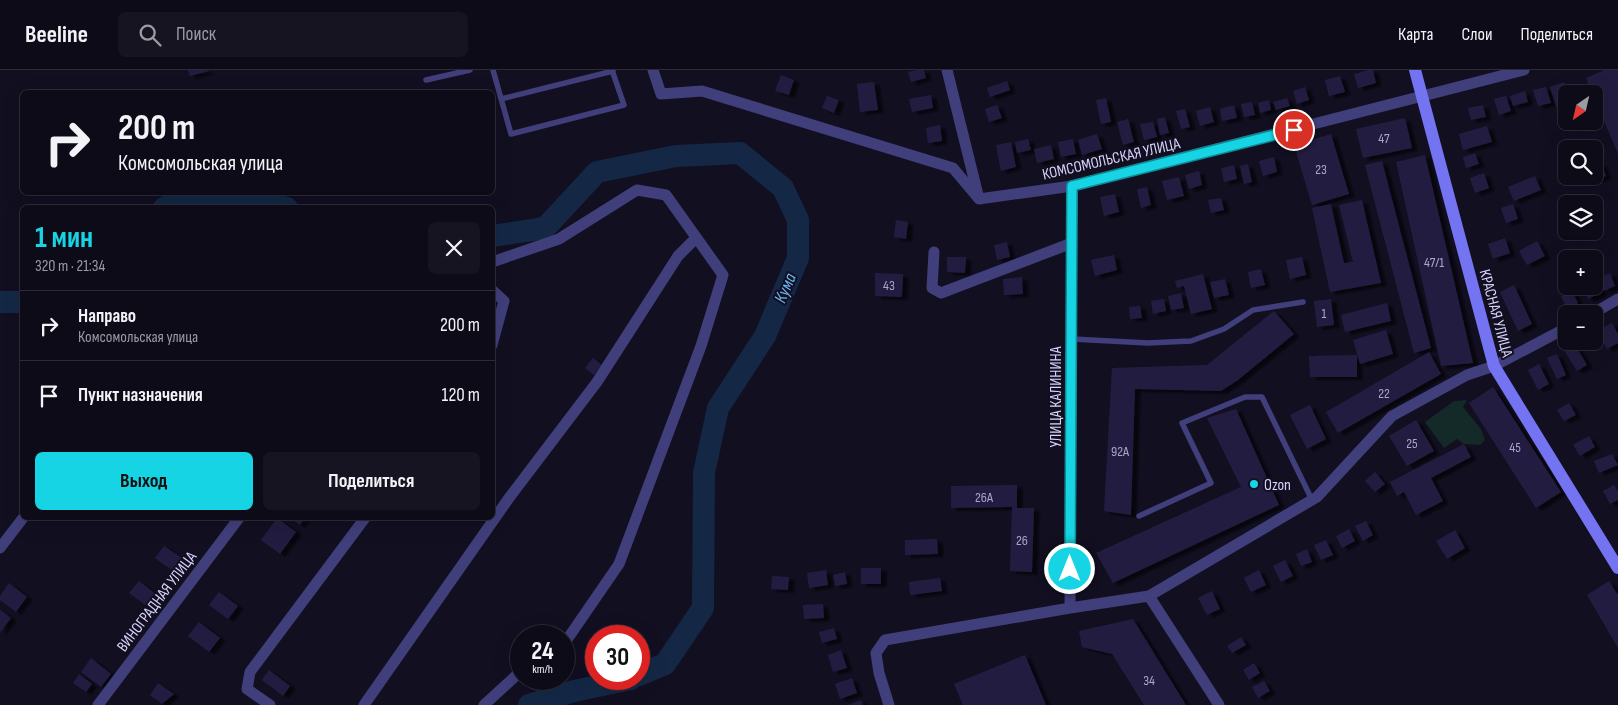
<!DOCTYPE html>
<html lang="ru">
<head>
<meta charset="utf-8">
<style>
	body { margin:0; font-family:"Sofia Sans Condensed",sans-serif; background:#171422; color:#f1f3f6; height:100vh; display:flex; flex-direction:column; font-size:19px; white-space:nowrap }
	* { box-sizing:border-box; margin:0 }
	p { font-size:16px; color:#9b9ba2 }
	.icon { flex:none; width:28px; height:28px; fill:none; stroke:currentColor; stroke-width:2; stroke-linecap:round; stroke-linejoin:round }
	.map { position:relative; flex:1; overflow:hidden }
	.panel { position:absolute; left:20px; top:135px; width:475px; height:315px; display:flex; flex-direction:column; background:#0e0b19; border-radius:8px; box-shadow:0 5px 20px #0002,0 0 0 1px #2e2b38 }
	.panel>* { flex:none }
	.guide { position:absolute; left:20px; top:20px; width:475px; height:105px; border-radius:8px; box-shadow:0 5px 20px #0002,0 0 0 1px #2e2b38; background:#0e0b19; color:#f1f3f6; overflow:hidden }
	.needle { width:32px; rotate:214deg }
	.tools { position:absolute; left:1558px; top:15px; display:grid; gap:10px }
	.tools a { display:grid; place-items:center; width:45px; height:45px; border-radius:8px; background:#0e0b19; box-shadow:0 5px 20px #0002,0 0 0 1px #2e2b38; font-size:25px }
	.speed { position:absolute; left:510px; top:555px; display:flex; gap:10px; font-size:25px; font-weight:700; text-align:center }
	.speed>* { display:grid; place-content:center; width:65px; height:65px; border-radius:50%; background:#0e0b19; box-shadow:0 5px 20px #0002,0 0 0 1px #2e2b38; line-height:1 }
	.speed small { font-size:12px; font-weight:400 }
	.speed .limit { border:8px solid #d22; background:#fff; color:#111 }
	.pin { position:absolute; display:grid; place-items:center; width:42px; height:42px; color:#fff; margin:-21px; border:2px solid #fff; border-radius:50%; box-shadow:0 1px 5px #0007 }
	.me { position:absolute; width:55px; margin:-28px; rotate:0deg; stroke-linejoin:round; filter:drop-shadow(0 0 4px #0008) }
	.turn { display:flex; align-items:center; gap:18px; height:105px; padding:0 15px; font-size:22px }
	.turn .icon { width:65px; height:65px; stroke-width:2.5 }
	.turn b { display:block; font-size:35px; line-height:42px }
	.round { display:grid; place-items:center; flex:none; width:52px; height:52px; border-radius:8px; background:#171422 }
	.head { display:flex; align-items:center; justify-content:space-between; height:85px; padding:0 15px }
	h1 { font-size:30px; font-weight:700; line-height:38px; color:#16d4e4 }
	.action { display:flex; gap:10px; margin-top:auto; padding:10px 15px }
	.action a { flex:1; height:58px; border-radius:8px; background:#16d4e4; color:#111; font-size:20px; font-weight:700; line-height:58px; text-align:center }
	.action a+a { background:#171422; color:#f1f3f6 }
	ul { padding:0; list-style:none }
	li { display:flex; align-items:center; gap:15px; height:70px; padding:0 15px; border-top:1px solid #2e2b38 }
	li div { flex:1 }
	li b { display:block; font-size:19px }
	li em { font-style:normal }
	header { display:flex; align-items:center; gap:30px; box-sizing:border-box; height:70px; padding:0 25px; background:#0e0b19; border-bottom:1px solid #2e2b38 }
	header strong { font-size:24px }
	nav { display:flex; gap:28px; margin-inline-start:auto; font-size:18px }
	.search { width:350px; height:45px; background:#171422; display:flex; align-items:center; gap:12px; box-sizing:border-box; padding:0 18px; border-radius:8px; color:#9b9ba2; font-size:19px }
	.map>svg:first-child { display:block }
</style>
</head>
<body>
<header>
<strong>Beeline</strong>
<div class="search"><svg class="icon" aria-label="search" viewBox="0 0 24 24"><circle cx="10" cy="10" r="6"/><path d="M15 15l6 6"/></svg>Поиск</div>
<nav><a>Карта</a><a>Слои</a><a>Поделиться</a></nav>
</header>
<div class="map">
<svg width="1618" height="635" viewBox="0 0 1618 635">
	<defs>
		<filter id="shadow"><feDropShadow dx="5.5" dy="3" stdDeviation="1" flood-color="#0009"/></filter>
	</defs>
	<rect width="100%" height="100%" fill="#120f21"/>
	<path fill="#132a29" d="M1467,330L1463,337L1481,359L1485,370L1480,375L1464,374L1457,369L1444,378L1425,352L1454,331Z"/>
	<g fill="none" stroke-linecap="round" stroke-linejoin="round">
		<path stroke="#142846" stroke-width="22" d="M164,138L183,128L255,129L287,138
			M492,166L545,158L597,102L676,86L740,83L783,118L798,150V188L765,266L718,338L704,403L703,538L665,594L639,605
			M0,232H22
			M529,635L574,621L631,609"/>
	</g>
	<path fill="#241d40" filter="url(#shadow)" d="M188,0H209V1L190,6Z
		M918,0H924L926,8L911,12L908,2Z
		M1369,0H1373L1376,13L1358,18L1354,4Z
		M1605,0H1618V84L1594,27V24H1592L1586,8Z
		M781,5L794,10L789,25L775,21Z
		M1340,6L1345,22L1329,26L1325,10Z
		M1007,11L1010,20L990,27L987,18Z
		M874,12L878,40L860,42L857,14Z
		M1564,12L1568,24H1566V41L1558,43L1550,17Z
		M1305,17L1309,30L1297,34L1293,21Z
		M1546,17L1551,33L1538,36L1533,20Z
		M1525,21L1528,32L1513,36L1510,26Z
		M931,25L933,38L912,42L909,29Z
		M827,26L839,30L834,43L822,38Z
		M1506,26L1511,41L1499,45L1494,29Z
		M1106,28L1111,52L1101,54L1096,30Z
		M1287,28L1290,36L1276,40L1273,32Z
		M1269,30L1271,40L1260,43L1258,33Z
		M1252,32L1255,45L1244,47L1241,34Z
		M997,35L1002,48L989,52L985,39Z
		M1234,35L1237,48L1222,51L1220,39Z
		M1483,35L1486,47L1471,50L1468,38Z
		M1210,37L1214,52L1200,56L1196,41Z
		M1185,39L1190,57L1181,59L1176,41Z
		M1165,47L1169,63L1160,65L1157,49Z
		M1405,48L1412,78L1363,88L1356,59Z
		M1128,49L1134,72L1123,75L1117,52Z
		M1153,52L1157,67L1144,70L1140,54Z
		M940,55L942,71L928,73L926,58Z
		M1487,56L1492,72L1463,80L1459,64Z
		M1097,64L1102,79L1082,85L1078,70Z
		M1331,64L1349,124L1312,135L1294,75Z
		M1028,69L1031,80L1017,83L1015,72Z
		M1073,69L1076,84L1061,87L1058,72Z
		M1011,72L1016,97L1001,101L996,75Z
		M1051,75L1054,89L1037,93L1034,79Z
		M1475,83L1479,94L1466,98L1463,87Z
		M1425,85L1473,293L1441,296L1396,92Z
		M1274,87L1277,102L1263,106L1259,91Z
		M1382,91L1431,278L1414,283L1365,95Z
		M1601,93L1606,106L1585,114L1582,106H1594V96Z
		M1248,94L1252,112L1244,114L1240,96Z
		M1234,95L1237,109L1224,112L1221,98Z
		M1199,101L1202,115L1189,119L1185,105Z
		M1484,103L1489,118L1475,123L1470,108Z
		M1535,106L1541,120L1514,131L1508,117Z
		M1179,107L1184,126L1167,130L1162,111Z
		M1147,117L1151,135L1141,138L1137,119Z
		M1115,124L1119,142L1104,146L1100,127Z
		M1221,128L1224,140L1211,143L1208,130Z
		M1362,130L1381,213L1330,222L1312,138L1331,134L1344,193L1353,192L1339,135Z
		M1513,134L1518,149L1506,153L1501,138Z
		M896,150L908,152L906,169L894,167Z
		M1505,168L1510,183L1493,189L1488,174Z
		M1537,171L1545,186L1527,195L1519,181Z
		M1007,172L1010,187L997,190L994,175Z
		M1114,185L1117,200L1095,206L1091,190Z
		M947,187H966L965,203L947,202Z
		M1302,187L1306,205L1290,209L1286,190Z
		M1261,199L1265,215L1251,218L1248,202Z
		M875,203L903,204L902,227L875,226Z
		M1610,203L1615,216L1604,221L1599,208Z
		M1203,204L1212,239L1191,244L1184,216L1177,218L1175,211Z
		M1594,205L1602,222L1588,229L1582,216H1594Z
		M1022,207L1023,224L1004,225L1003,209Z
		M1225,209L1229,225L1214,228L1210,212Z
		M1514,215L1532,254L1518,261L1500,222Z
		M1572,221L1578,233L1567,239L1561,226Z
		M1181,223L1184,238L1171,240L1168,226Z
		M1164,229L1166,241L1153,244L1151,231Z
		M1331,229L1334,255L1317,257L1314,231Z
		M1387,233L1391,251L1345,262L1341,245Z
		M1140,236L1142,248L1130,249L1129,237Z
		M1274,241L1294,264L1238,310L1221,321L1135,319L1131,445L1104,441L1112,298L1207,295Z
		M1612,253L1618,264V273L1607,279L1598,260Z
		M1386,260L1393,284L1360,294L1353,270Z
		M1575,274L1587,295L1577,301L1564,280Z
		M1429,282L1441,304L1338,363L1326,342Z
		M1557,284L1566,305L1557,309L1547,288Z
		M1357,285V307H1310L1309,286Z
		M593,288L602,295L594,305L585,298Z
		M1539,294L1549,314L1538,320L1528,300Z
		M1493,317L1561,422L1536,438L1469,333Z
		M1569,333L1576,345L1564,351L1557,340Z
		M1310,335L1326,369L1307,379L1290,345Z
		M1236,339L1279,435L1113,513L1096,483L1241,417L1207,348Z
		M1416,350L1434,381L1407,396L1389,366Z
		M1589,366L1595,377L1580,386L1573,375Z
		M1464,374L1471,387L1431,408L1443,431L1416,445L1404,422L1397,426L1390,412Z
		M1612,384L1618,395L1599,403L1594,391Z
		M1375,402L1385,414L1375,422L1365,411Z
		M1017,415V438H1034L1032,502L1010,501L1012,437L951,438V416Z
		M1614,415L1618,421V430L1610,434L1603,421Z
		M277,448L296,462L280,484L261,470Z
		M290,448H305L300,455Z
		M1366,451L1373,465L1363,471L1355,456Z
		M1349,459L1355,471L1342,478L1336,466Z
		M1455,460L1465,478L1447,489L1436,471Z
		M937,469L938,484L905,485V470Z
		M1326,470L1333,485L1321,490L1314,475Z
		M164,476L182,488L173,501L155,488Z
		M1307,479L1312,492L1301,496L1296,484Z
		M1285,490L1293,506L1281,512L1273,496Z
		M861,498H881V514H861Z
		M826,500L828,515L809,518L807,503Z
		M1259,500L1266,515L1251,522L1244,508Z
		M845,502L847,514L835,516L833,505Z
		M772,506L789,507L788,520L771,519Z
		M940,508L942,521L910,525L909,512Z
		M139,511L157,525L148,537L129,523Z
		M1609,511L1618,525V578L1587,525Z
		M9,513L27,527L16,542L0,530V526Z
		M1212,521L1220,539L1207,545L1198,528Z
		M219,522L238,536L228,549L209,535Z
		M823,534L824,548L804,549L803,535Z
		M0,540L11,548L0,563Z
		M1133,549L1186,635H1144L1112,584L1082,577L1079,561Z
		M199,552L220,568L209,582L188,566Z
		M834,558L837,569L822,573L819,562Z
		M1241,567L1246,575L1232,583L1227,576Z
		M841,580L847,598L833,602L828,585Z
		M1025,585L1046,635H963L954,614Z
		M91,588L111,604L101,617L81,602Z
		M1254,593L1260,603L1249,610L1243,600Z
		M269,600L290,616L283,626L262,610Z
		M79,604L92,614L86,622L73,613Z
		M852,608L857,623L840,629L835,614Z
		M1264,611L1270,621L1258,628L1252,617Z
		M158,613L174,624L162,634L150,625Z
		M861,630L863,635H848Z"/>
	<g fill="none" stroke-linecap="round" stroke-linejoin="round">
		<path stroke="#403f7b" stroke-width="5.5" d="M493,0L511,64L624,35L612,0
			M426,10L470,0
			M501,29L613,1
			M1072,269L1148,273L1191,271L1224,259L1253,240L1303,232
			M1139,446L1211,413L1182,353L1245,327H1262L1312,430"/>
		<path stroke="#403f7b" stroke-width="11" d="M653,0L661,24L702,21L953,98L979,129L1072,116L1524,0
			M947,0L978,125
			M934,182L932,218L941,223L1072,173
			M492,192L559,169L637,120L666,125L723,205L701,276L619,494L564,574
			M492,220L504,231L492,275
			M1592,244L1618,229
			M0,478L23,448
			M1149,526L1219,635
			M1070,538L1072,116
			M98,635L239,448
			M270,635L247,619L250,602L365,448
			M364,635L509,428L597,312L678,186L696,168
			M484,635L521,601
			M889,635L879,603L876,583L885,570L1070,538L1149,526L1317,427L1392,346L1467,305L1494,296L1566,258"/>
		<path stroke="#7473f2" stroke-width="12" d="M1415,0L1494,296L1618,498"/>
	</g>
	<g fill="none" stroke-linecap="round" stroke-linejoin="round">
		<g stroke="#0e8a94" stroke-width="12">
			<path id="route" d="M1070,499L1072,116L1294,60"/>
		</g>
		<use href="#route" stroke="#16d4e4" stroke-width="9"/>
	</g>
	<circle fill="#16d4e4" stroke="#120f21" stroke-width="2" cx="1254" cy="414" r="5"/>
	<g text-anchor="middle" stroke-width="4" stroke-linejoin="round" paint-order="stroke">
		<g font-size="14" fill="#aaa6cc">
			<text x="1384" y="73">47</text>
			<text x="1321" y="104">23</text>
			<text x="1434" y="197">47/1</text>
			<text x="889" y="220">43</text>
			<text x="1324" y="248">1</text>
			<text x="1384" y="328">22</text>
			<text x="1412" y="378">25</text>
			<text x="1515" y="382">45</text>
			<text x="1120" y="386">92А</text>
			<text x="984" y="432">26А</text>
			<text x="1022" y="475">26</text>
			<text x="1149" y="615">34</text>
		</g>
		<g font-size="16" fill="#d7d3fb" stroke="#120f21">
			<text transform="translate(1111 88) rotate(-13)" y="6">КОМСОМОЛЬСКАЯ УЛИЦА</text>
			<text transform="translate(1497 243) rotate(75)" y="6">КРАСНАЯ УЛИЦА</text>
			<text transform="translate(1055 327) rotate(-90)" y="6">УЛИЦА КАЛИНИНА</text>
			<text transform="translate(156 531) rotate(-53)" y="6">ВИНОГРАДНАЯ УЛИЦА</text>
		</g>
		<g font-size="16" fill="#d7d3fb" stroke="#120f21" text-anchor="start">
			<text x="1264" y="420">Ozon</text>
		</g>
		<g font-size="18" font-style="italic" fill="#6bb6f1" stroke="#120f21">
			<text transform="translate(785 218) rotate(-67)" y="6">Кума</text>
		</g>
	</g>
</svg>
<div class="tools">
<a><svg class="needle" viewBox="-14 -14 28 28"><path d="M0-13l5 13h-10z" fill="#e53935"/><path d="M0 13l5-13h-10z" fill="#9b9ba2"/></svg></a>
<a><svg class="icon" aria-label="search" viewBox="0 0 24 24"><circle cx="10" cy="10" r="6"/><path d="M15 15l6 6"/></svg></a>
<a><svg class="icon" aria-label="layers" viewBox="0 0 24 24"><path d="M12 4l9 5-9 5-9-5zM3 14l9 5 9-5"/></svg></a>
<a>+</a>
<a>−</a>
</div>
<div class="speed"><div>24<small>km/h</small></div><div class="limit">30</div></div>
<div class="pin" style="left:1294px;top:60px;background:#d93025"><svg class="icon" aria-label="arrive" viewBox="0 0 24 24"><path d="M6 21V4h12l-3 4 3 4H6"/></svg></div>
<svg class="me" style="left:1070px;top:499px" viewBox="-20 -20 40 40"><circle r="17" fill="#16d4e4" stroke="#fff" stroke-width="3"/><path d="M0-11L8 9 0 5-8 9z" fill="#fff"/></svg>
<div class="guide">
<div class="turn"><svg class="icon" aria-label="right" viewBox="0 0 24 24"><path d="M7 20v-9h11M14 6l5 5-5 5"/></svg><div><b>200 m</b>Комсомольская улица</div></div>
</div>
<section class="panel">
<div class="head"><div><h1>1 мин</h1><p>320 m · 21:34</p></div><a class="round"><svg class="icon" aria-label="close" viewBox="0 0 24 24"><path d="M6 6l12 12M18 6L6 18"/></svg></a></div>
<ul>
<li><svg class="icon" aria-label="right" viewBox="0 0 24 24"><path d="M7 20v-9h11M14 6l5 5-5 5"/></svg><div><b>Направо</b><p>Комсомольская улица</p></div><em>200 m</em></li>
<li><svg class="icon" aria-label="arrive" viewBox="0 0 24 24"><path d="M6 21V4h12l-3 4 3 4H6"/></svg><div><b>Пункт назначения</b></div><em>120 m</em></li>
</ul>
<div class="action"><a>Выход</a><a>Поделиться</a></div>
</section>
</div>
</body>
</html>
